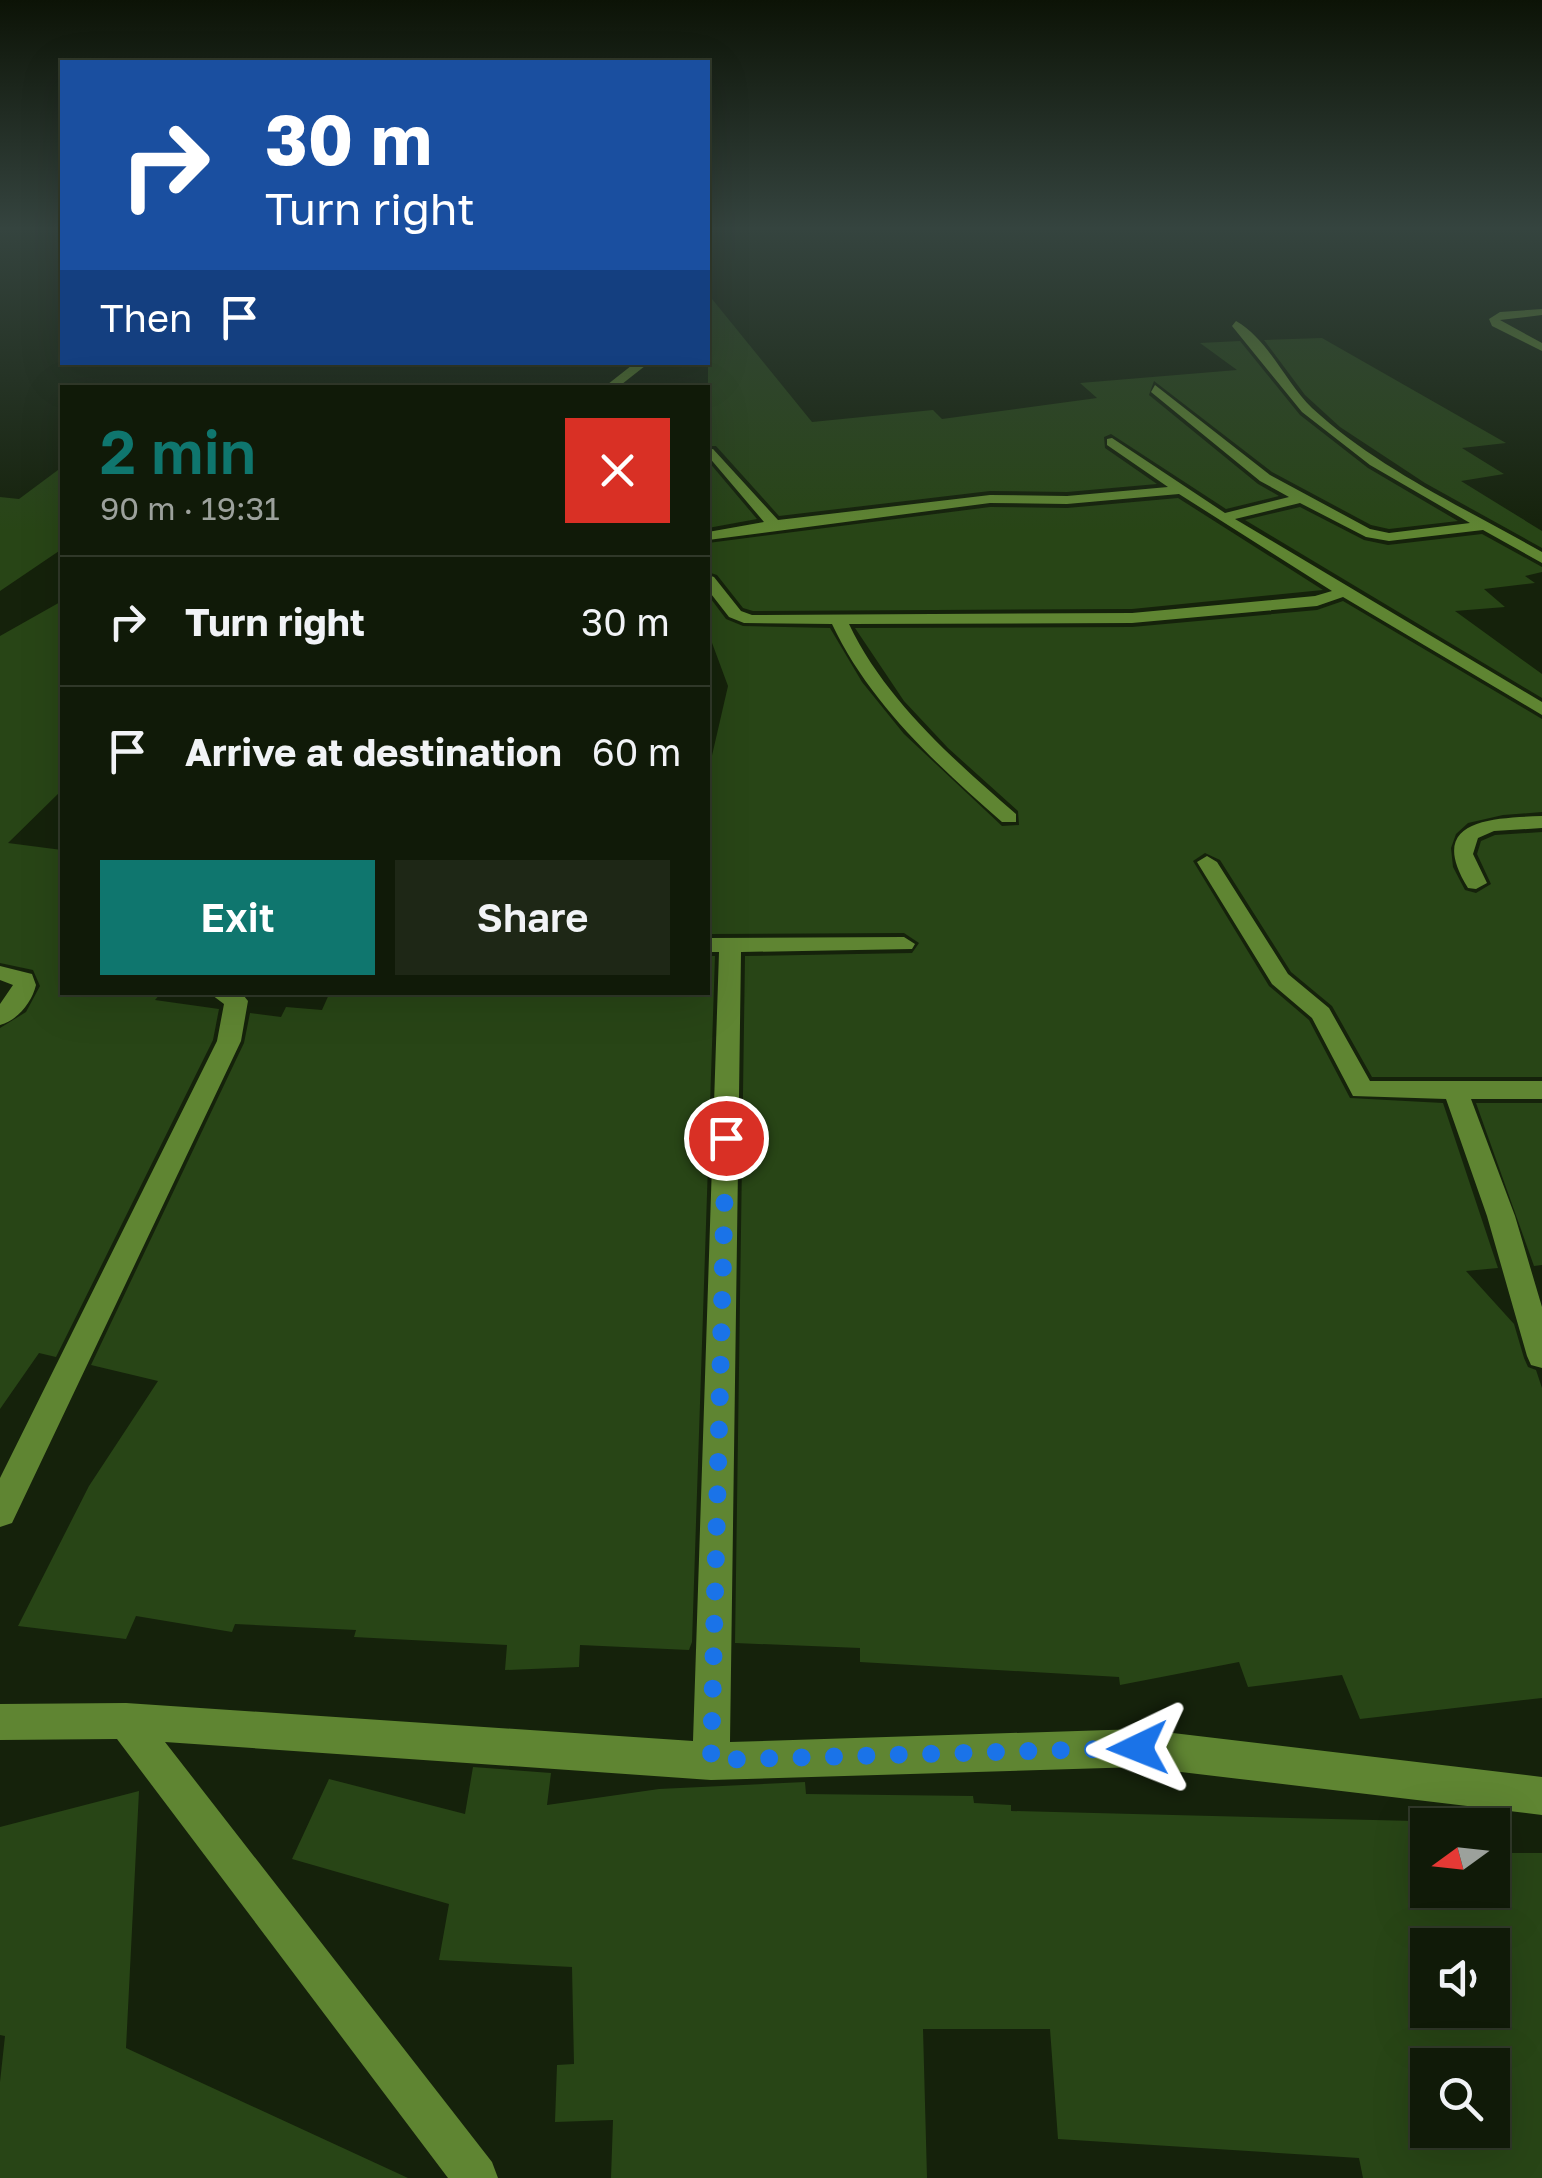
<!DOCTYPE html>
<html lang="en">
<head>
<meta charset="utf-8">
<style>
	body { margin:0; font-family:"Golos Text",sans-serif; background:#1e2716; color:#f1f3f6; height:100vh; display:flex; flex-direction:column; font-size:38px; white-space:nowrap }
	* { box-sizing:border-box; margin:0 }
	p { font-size:32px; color:#9ca19c }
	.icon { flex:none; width:55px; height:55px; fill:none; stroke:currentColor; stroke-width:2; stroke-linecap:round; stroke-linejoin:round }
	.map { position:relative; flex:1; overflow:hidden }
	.drawer { position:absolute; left:60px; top:385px; width:650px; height:610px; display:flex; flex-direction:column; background:#101a08; border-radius:0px; box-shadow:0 10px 40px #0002,0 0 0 2px #303829 }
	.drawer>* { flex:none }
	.hud { position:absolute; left:60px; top:60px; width:650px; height:305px; border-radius:0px; box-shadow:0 10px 40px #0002,0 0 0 2px #303829; background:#1a4fa0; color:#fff; overflow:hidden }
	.needle { width:65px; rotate:255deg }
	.controls { position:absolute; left:1410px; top:1808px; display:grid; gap:20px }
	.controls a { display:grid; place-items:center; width:100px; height:100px; border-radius:0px; background:#101a08; box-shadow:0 10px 40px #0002,0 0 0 2px #303829; font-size:50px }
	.pin { position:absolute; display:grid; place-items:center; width:85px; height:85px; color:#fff; margin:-42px; border:5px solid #fff; border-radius:50%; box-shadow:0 2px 10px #0007 }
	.me { position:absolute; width:110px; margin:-55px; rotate:268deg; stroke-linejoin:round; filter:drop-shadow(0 0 8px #0008) }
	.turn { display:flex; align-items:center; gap:35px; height:210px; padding:0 40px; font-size:45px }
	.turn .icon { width:130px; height:130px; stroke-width:2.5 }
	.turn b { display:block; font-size:70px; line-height:85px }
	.then { display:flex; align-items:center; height:95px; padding:0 40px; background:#0003; gap:20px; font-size:38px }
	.round { display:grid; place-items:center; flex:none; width:105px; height:105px; border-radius:0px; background:#1e2716 }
	.summary { display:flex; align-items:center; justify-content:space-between; height:170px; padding:0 40px }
	h1 { font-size:60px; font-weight:600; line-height:75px; color:#0f766e }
	.primary-button { display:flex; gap:20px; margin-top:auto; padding:20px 40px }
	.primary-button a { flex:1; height:115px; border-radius:0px; background:#0f766e; color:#fff; font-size:40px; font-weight:600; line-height:115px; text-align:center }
	.primary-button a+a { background:#1e2716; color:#f1f3f6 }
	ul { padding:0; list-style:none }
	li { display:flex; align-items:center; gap:30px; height:130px; padding:0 40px; border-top:2px solid #303829 }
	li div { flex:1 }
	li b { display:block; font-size:38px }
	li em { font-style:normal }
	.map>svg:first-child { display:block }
</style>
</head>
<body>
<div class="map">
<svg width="1542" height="2178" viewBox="0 0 1542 2178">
	<rect width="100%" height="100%" fill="#15220b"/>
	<path fill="#284516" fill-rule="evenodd" d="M708,294L812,422L933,410L942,419L1097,398L1080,383L1237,370L1200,343L1240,341L1300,415L1368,468L1458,521L1389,529L1371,525L1272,472L1154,381L1149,395L1258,484L1279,496L1226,509L1111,434L1104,437L1105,448L1157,484L1067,492L990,491L779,516L716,446H708Z
		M1322,338L1506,443L1462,448L1504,474L1461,481L1542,531V548L1425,483L1340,427L1305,395L1264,340Z
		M708,461L757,519L708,528Z
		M62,467V549L0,591V497L19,499Z
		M1178,498L1323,590L1132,609L753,611L743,608L717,575L708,572V543L990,507L1067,508Z
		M1300,507L1364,540L1388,545L1482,534L1542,567V572L1525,576L1535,583L1484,589L1505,607L1455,611L1542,674V698L1245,520Z
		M708,595L726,619L743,626L830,628L862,682L904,734L1002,826L1019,825L1018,811L948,748L904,701L855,628L1132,627L1317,610L1343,601L1542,719V812L1503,815L1468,823L1456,834L1451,848L1453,867L1465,890L1476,893L1491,884L1477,854L1481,841L1495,835L1542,832V1077H1372L1332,1006L1291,972L1220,860L1205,853L1193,861L1269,986L1309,1020L1350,1098L1443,1103L1498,1268L1466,1271L1514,1324L1524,1358L1528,1367L1536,1370L1542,1388V1698L1360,1719L1342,1675L1248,1687L1239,1662L1120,1685L1119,1677L860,1662V1648L735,1643L745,956L912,953L919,943L904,933L708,934V773L728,686L708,632Z
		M62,601V790L8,843L62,850V992H162L155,1000L219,1009L213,1040L56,1357L39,1353L0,1409V1028L26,1012L40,986L33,970L0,963V636Z
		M708,956H715L692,1642L689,1650L580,1645L579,1667L505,1670L507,1645L354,1637L356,1630L235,1624L232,1632L136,1616L126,1639L18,1626L89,1486L158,1381L91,1365L244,1043L250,1013L281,1017L286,1007L322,1010L330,992H708Z
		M1476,1103H1542V1265L1534,1266Z
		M473,1767L551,1773L547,1805L659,1789L805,1782L806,1794L973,1796L974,1803L1011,1805V1811L1415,1821L1428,1853V1890H1492V1853H1542V2178H1363L1359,2158L1058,2139L1050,2029H923L927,2178H611L613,2120L555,2122L557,2065L574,2064L572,1967L439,1960L449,1904L292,1859L329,1779L465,1814ZM1428,1945H1492V2010H1428ZM1428,2065H1492V2130H1428Z
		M139,1791L126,2048L408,2178H0V2082L5,2036L0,2035V1827Z"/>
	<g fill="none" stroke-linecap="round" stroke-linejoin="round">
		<path fill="#5f8532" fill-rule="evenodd" d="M1542,309V315L1500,320L1542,343V351L1492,326L1489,319L1500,312Z
			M1236,321C1269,340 1285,382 1312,408C1378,469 1465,508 1542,552V563L1483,530L1389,541L1366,537L1300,503L1235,519L1542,702V715L1343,597L1317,606L1132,623L849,624C885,700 954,760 1016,814V822H1002C938,766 869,703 832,624L744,623L729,617L708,590V575L714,577L741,611L752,615L1132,613L1315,596L1332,591L1179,494L1067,504L990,503L708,540V532L764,522L708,456V450L713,449L778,520L990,495L1067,496L1168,487L1107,445V439L1112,438L1225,513L1289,497L1260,481L1151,392L1155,385L1270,475L1370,529L1389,533L1470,523L1370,465L1302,412L1232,326Z
			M636,362H650L617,388H603Z
			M1542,816V828L1494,831L1478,838L1473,854L1487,883L1476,889L1468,888C1425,819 1491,818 1542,816Z
			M1207,856L1217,862L1288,974L1329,1008L1370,1081H1542V1099H1471L1515,1216L1542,1307V1368L1531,1365L1527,1356L1487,1216L1446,1099L1353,1096L1312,1018L1272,984L1197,862Z
			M904,937L915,944L912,949L741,952L730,1742L1139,1729L1542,1777V1815L1139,1767L711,1780L165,1742L492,2162L498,2178H448L117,1739L0,1740V1704L126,1703L693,1741L719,952H708V938Z
			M0,966L32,974L36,985C32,1002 18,1020 0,1025V1004L13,985L0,980Z
			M208,992L244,996L248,1001L241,1041L12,1523L0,1527V1478L217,1041L224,1004Z"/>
	</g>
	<linearGradient id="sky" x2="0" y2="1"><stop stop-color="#0c1306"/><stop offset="0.43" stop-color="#35443f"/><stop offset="1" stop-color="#35443f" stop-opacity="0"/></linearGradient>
	<rect width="1542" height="531" fill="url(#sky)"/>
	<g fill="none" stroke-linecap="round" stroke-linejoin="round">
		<path stroke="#1a73e8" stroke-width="18" stroke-dasharray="0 32.4" d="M726,1138L711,1760L1138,1748"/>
	</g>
</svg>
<div class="controls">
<a><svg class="needle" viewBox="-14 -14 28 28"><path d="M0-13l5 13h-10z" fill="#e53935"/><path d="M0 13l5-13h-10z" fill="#9ca19c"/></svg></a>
<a><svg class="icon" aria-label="sound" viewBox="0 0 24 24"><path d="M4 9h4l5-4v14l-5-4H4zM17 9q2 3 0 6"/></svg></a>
<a><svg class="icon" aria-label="search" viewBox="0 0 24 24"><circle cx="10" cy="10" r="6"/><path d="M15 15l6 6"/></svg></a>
</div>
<div class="pin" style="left:726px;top:1138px;background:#d93025"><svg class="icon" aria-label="arrive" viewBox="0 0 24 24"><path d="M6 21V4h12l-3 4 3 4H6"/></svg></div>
<svg class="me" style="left:1138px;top:1748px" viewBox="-20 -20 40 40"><path d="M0-17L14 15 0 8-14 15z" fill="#1a73e8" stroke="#fff" stroke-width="4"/></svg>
<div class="hud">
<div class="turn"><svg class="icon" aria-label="right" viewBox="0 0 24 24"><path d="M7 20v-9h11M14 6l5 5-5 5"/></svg><div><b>30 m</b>Turn right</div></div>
<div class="then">Then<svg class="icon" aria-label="arrive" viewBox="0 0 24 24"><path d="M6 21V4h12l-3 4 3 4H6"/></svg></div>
</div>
<section class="drawer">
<div class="summary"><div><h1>2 min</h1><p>90 m · 19:31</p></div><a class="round" style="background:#d93025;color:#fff"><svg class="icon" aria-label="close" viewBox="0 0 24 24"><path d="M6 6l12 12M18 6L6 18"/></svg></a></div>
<ul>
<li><svg class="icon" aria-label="right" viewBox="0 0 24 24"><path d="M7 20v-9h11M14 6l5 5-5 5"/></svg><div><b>Turn right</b></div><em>30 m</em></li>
<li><svg class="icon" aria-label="arrive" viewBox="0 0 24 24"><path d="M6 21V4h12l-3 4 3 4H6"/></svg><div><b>Arrive at destination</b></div><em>60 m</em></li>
</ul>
<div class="primary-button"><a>Exit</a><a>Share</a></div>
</section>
</div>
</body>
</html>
